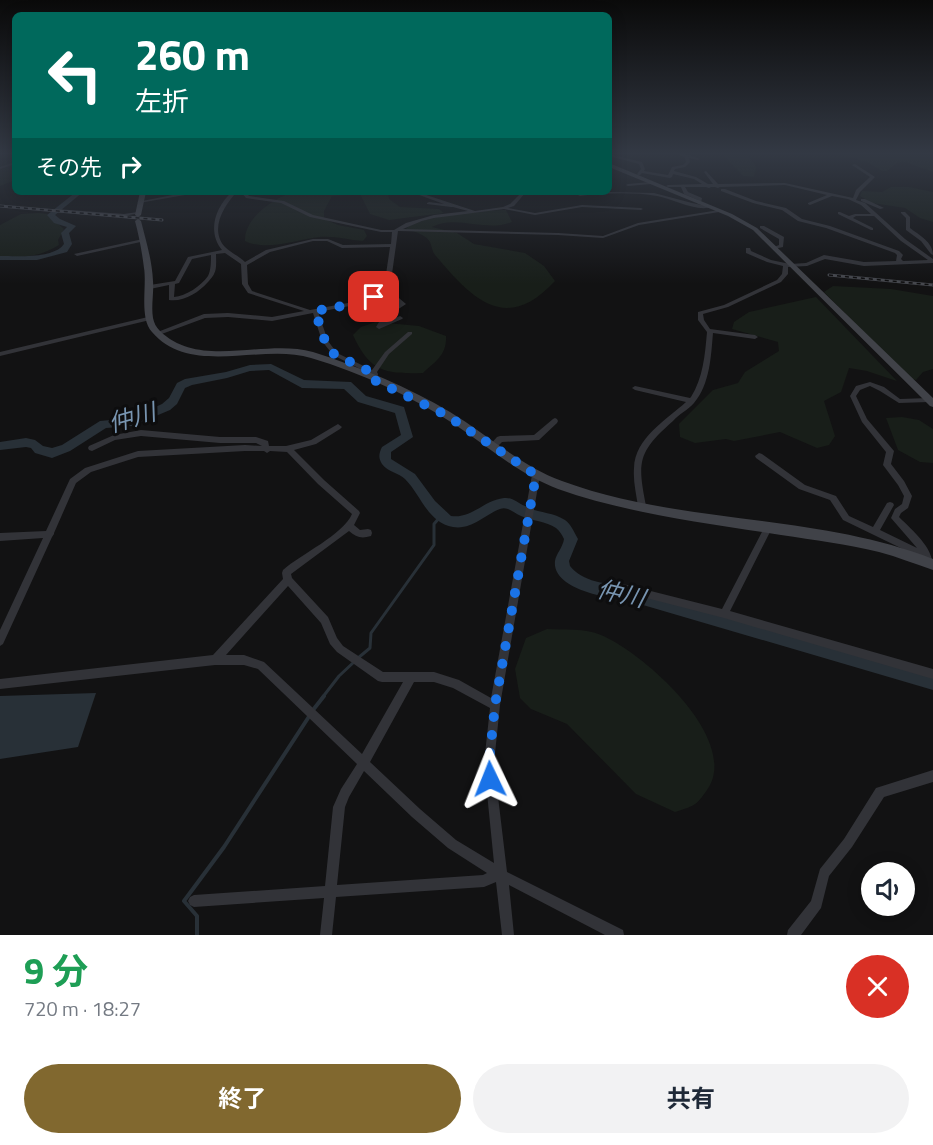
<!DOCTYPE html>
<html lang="ja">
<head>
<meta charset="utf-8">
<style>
	body { margin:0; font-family:"Titillium Web","Noto Sans JP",sans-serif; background:#f2f2f3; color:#1f2937; height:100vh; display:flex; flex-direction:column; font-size:22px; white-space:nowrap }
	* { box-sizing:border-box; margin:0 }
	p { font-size:20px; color:#747a83 }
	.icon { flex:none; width:33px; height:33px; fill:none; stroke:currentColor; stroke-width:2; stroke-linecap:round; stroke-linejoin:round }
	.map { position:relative; height:935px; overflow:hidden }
	.details { display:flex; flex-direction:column; background:#fff; flex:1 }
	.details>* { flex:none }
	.guide { position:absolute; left:12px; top:12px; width:600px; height:183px; border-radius:9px; box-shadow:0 3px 15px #0003; background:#00695c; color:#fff; overflow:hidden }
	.buttons { position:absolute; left:861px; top:862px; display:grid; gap:12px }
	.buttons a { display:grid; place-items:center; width:54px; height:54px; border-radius:50%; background:#fff; box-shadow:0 3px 15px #0003; font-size:30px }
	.pin { position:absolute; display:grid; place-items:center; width:51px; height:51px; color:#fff; margin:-26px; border-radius:12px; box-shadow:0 3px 9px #0006 }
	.me { position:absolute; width:66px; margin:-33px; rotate:358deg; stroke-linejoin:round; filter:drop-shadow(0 0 4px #0008) }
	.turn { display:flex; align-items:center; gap:21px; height:126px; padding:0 24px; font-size:27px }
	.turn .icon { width:78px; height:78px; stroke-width:2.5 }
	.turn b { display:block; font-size:42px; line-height:51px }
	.then { display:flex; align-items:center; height:57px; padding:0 24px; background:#0003; gap:12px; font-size:22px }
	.round { display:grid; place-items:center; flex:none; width:63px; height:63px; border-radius:32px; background:#f2f2f3 }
	.overview { display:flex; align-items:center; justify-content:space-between; height:102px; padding:0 24px }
	h1 { font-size:36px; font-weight:700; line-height:45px; color:#1e9e55 }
	.cta { display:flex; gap:12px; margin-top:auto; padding:12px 24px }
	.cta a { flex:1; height:69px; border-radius:36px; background:#81682f; color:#fff; font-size:24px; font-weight:700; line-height:69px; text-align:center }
	.cta a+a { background:#f2f2f3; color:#1f2937 }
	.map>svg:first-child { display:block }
</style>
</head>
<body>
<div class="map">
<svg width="933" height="935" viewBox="0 0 933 935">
	<rect width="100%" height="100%" fill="#121213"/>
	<path fill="#181e19" d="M721,153H747L756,167L754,177L743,176Z
		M835,153H933V172L905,162L897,163L887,171H882L867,162Z
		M15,159V180L0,186V160Z
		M891,187H909L933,192V222L920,218L905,208L872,203L860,196L862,191L882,192Z
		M293,192H388L389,199L400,207L439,209L444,213L389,220L370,214L360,194L332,196L324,211V219L338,225L364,230L367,236L363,241C348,240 336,236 320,237C297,239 268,252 245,241C244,218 274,198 293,192Z
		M506,210L512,222C485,233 457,214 432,227L457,233L474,244L525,253L544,266L555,281C506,334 473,300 435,255C432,251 432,247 430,242C425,234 415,232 406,229C418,216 487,210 506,210Z
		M38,213L47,214L64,229L58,240L59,245C37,258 25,257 0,256V225L21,214Z
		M833,286L891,289L933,296V369L923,372L916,380L910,378L824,292Z
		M816,297L897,381L867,371L849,368L841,392L824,401L835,436L829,445L817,448L780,432L734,441L726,439L695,443L680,437L679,424L713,390L738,383L745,372L779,351L778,342L732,329L734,322L749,312Z
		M376,322L419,326L446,336C447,355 436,361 423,373C384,374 370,372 353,335L361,327Z
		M902,417L919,420L933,429V463L920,462L898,450L886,418Z
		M547,629C564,630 585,628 601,635C644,653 742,740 707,790C696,806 694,806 675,812L636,794L567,724L531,709L520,698L515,669L526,638Z"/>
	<path fill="#283037" d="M96,693L78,747L0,759V696Z"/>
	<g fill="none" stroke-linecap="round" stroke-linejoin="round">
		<path stroke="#283037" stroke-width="3" d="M358,658L370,648L371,633L434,545V524L440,517
			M322,698L339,676L354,662"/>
		<path stroke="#283037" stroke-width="4" d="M313,710L324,696
			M197,935V916L184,901L224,847L310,715"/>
		<path fill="#283037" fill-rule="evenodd" d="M76,192H83L55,215L60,219L76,226L69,233L72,244L67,252L37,260H0V256C16,256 54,259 64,244L61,233L67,227L54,223L47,215Z
			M271,364L304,380L351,382L366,396L404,407L413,437L391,452V459L415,474L435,501L451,516C472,519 484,500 504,498C513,497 517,503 525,506C537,513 553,512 565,520C571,524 574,532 578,539L569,561L570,566C582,582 607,584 626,586L933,674V690L626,600C607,598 552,589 555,561C556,554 563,547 564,539C562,535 560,531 556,528C546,521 532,521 521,516C513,513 508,506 500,509C484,515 472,530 453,527C428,523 421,495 405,479C399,473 388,472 382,464C378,458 379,453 382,447L401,435L395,413L358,402L344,389L302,388L269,370L250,371L227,378L192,385L185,388L177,404L170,410L132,426L106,428L70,451L52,458L35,453L31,448L26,447L0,450V442L26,438L35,440L43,446L52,448L62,445L100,421L131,418L162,404L169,398L177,383L185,379L226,372L250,365Z"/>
		<path fill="#323338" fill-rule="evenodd" d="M678,153H683L700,159L698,160L689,158L690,162L685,167L675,169L674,171L696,177L708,184H713L704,172L706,171L718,184L785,183L853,198L856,190L870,177L852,165L855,164L875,177L860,192L856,200L865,203L905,239L933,259V263L864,266L825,259L807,266L788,267V274L781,282L728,307L703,314L704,320L710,329L755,335L758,337L755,339L713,333C711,356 710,384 694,403C688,410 679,414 673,421C638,452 637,461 646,506L645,508L642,509L639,508L638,506C636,493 633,481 634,468C635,438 666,420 686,402L635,390L632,388L635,386L690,398L691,397C703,378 705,355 707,332L698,320V312L724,305L777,280L782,274L783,266L767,262L746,253V248H750L751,251L771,260L790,264L806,263L824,255L864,262L896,261L897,255L895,253L826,228L798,221L782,210L753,203L721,191V189H725L756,201L786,208L802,219L830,226L899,251L903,255L901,259L903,261L928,260L901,241L874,216H856L853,218L873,228V230H871L838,214V212H840L849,216L855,214H871L861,205L848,199L832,196L810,205L808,204V203L827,195L785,185L720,187L718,188L715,187H711L709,188L706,187H685L688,192L702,198L701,203L699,204L697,203L698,200L684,194L681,187H668L666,186L668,185L702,184L694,179L673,174L672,177L670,178L642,173L640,175H638L637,174L641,169L639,164L609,156V154L642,162L645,169L644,171L668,175L672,167L683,165L686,162L685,158Z
			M15,162V164L0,169V167Z
			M650,182L652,183L651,184L628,186L626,185L628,184Z
			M232,192H237C224,205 209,230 225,247C231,253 239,256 245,262L266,250L313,239H328L343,245L391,244L392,232H381L310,217L281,203L246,198L241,192H245L249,196L284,201L313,215L381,230H394L406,223L434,215L468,211L453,207H451L427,204V203L429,202L444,204L411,192H417L475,211L503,207L510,204L522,192H526L514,206L508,208L535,213L582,205L641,208L643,209L641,210L582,207L535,215L504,209L434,218L422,221L403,229L558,233L603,236L638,223L719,210L721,211L719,212L639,225L603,238L558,235L398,231L391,281L387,288L406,304L388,316L385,322L400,316L403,318L402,319L379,329L376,327L382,317L355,305L318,312L328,341L337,353L372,370L385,352L408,332H412V334L389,354L377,372L378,374L377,380L374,382L371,380L372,375L333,355L322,341L313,313L272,321L228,317L205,318L159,335H155V333L204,314L228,313L272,317L304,311L248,293L242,284L241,264L225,253L216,254C216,260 217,269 214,274C214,275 209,281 208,282C198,293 184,302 169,300V285L150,289L147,287L150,285L175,281L188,257L222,250C207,232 215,207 232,192ZM313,241H327L342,248L390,247L385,281L380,290L364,300L310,310L252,291L248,284L247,265L270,252ZM211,255C211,262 211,270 208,276C201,286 186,296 174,297L175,284L179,283L192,259ZM385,291L399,304L384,314L362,304L368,302Z
			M609,192L654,193L692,203L712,207C695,212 674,199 657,196C634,192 603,193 580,196L578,195L587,193Z
			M183,193H185V195L139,203L137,202Z
			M861,199H865L884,208L880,209L861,201Z
			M56,209L124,214L138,212L140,213L124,216L58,211H56Z
			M901,212H905L910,217V228C919,235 933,242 933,255L931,254L921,241L906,230V218L901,213Z
			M760,226H764L784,237L783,247L774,249V247L779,245V239L760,228Z
			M143,239H145V241L77,256L74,254Z
			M148,317L151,319L150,320L0,356V352Z
			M870,382L884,387L900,399L929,398L932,400L929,402L899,403L880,391L870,386L860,390L856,396L867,419L894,451L891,464L904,481L912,496L908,508L901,513L899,517C913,531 933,547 933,567L930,568L927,567L924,561L909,552L843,520L830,500L799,489L756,458L755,456L759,453L762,454L805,485L836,496L849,516L873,527L887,503L890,502L893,503L894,505L880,530L917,548L891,518L895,509L902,504L904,496L898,485L883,465L886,452L862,422L850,396L856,386Z
			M555,418L557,419L558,421L557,423L539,440L502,442L496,448L493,449L489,446L497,437L500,436L534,435L553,419Z
			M338,424L342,427L340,429L316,444L294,450L324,480L359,511L360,513L354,525L360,530L368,529L371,530L372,533L371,536C361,539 356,537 349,531L291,574L292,578L328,617L337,638L343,646L383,672H434L459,680L491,698L532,475L533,473H539L540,475L500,705L494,763L507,872L623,930L624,935H605L509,885L514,935H502L496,882L484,887L336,897L332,935H320L324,898L194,907L190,905L188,901L190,897L194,895L325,886L333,807L341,789L357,764L258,669L244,665H215L0,689V679L213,655L283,579L282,573L283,570C301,554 343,535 352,514L318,484L287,452L270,451L267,453L264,451H245L138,457L91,472L76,483L54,533V534L52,537L3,644L0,646V630L43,538L0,541V533L46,531L70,479L85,468L138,451L245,445L262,446L256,443H220L141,436L115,440L92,451L89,450L88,448L89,446L114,435L141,430L220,437H256L268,441L269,446H286L311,440ZM288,586L321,623L330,644L337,652L378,681L382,682H403L362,754L264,662L244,655H226ZM414,682H434L453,688L490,708L484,763L494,863L456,840L420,809L370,762ZM364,771L412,817L448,848L487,873L483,875L337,885L345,807L349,797Z
			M768,524L771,526L772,528L730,611L933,669V679L724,618L623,592L620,591L619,588L620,585L623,584L722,609L765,526Z
			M933,770V782L884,797L852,847L829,876L821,908L801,935H787L788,930L811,901L820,869L844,839L876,788Z"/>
		<path fill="#404248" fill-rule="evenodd" d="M609,163L732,214L757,228L933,398V407L930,406L753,230L728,216L609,167Z
			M140,192H146L141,215L138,217L135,215Z
			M138,219L141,221C146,241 152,260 153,281C154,293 151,306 153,318C154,323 156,327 160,331C200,370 264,338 313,352C360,367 408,387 450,412C488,435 521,466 562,481C681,525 815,513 933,559V570C915,564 898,557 879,552C847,544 814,540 781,535C706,523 629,514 558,489C520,475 490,448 457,426C413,397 362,373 311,358C262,343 190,377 152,332C139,318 147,286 144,268C142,252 139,236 135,221Z"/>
		<g stroke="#45474d" stroke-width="3">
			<path id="rail" d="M0,206L162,220
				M829,275L933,285"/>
		</g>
		<use href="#rail" stroke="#0d0d0e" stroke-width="1.5" stroke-dasharray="4" stroke-linecap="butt"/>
	</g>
	<linearGradient id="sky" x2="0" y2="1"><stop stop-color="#0a0a0a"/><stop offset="0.54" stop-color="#333944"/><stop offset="1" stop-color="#333944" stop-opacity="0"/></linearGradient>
	<rect width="933" height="284" fill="url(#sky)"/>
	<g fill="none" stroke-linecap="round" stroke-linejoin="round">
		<path stroke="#1a73e8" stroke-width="10" stroke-dasharray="0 18" d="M374,297L359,303L315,311L325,341L334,354L375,374L374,380L446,415L536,475L495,705L489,763L490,779"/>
	</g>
	<g text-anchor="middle" stroke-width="6" stroke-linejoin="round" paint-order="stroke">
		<g font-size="24" font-style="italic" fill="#7895b1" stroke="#0d0d0e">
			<text transform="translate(132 418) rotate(-16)" y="8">仲川</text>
			<text transform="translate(621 594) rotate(13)" y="8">仲川</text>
		</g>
	</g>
</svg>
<div class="buttons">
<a><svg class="icon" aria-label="sound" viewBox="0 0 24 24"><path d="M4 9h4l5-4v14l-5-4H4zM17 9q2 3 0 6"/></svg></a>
</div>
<div class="pin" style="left:374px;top:297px;background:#d93025"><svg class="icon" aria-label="arrive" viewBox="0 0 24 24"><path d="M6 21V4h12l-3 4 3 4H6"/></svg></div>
<svg class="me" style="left:490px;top:779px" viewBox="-20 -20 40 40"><path d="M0-17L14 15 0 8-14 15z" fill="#1a73e8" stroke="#fff" stroke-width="4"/></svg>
<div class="guide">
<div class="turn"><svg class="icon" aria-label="left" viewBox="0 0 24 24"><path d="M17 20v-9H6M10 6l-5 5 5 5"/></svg><div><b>260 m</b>左折</div></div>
<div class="then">その先<svg class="icon" aria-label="right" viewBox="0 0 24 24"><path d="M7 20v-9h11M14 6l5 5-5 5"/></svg></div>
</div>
</div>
<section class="details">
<div class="overview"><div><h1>9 分</h1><p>720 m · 18:27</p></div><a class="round" style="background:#d93025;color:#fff"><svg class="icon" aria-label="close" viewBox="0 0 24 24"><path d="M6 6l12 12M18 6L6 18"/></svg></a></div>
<div class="cta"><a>終了</a><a>共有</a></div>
</section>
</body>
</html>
